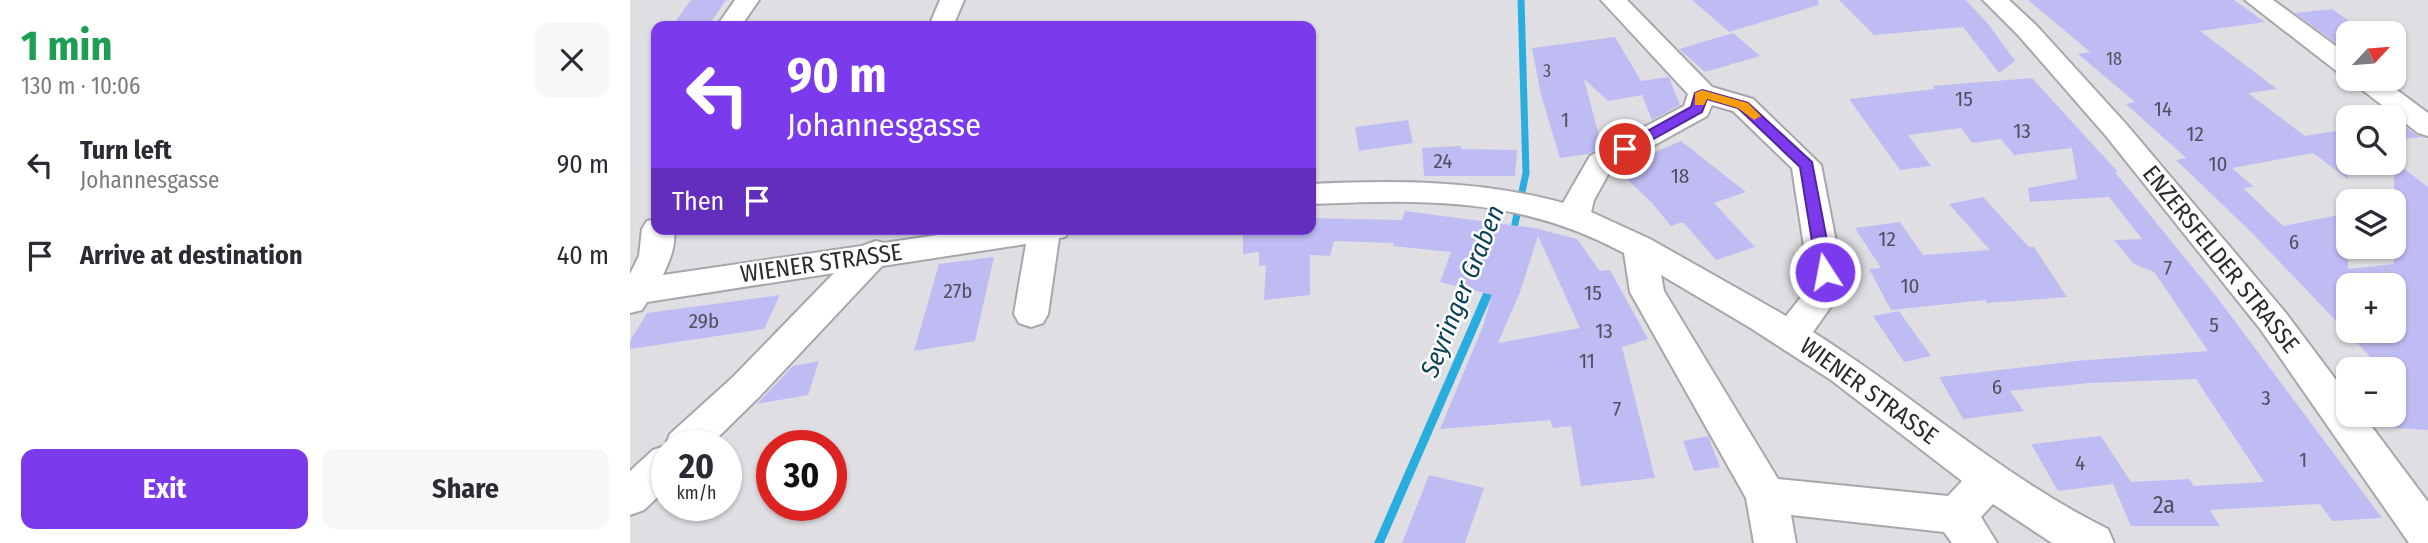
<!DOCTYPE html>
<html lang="en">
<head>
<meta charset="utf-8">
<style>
	body { margin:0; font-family:"Fira Sans Condensed",sans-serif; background:#f7f7f7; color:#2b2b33; height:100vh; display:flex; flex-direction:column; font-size:26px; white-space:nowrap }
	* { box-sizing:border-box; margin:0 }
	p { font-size:23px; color:#7c7c81 }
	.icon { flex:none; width:38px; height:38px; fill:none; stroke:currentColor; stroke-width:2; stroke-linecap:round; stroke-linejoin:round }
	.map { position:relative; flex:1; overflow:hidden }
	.drawer { display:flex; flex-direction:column; background:#fff; width:630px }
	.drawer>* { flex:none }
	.hud { position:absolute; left:21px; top:21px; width:665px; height:214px; border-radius:14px; box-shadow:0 2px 5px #0004; background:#7c3aed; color:#fff; overflow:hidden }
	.needle { width:46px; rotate:64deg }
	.tools { position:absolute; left:1706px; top:21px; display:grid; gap:14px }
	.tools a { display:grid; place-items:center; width:70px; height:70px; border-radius:14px; background:#fff; box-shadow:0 2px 5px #0004; font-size:35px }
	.speed { position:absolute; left:21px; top:430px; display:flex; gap:14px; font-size:35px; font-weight:700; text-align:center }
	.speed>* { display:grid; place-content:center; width:91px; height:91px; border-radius:50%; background:#fff; box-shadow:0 2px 5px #0004; line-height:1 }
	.speed small { font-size:18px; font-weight:400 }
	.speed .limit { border:10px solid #d22; background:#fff; color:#111 }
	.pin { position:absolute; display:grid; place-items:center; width:60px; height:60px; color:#fff; margin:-30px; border:4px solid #fff; border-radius:50%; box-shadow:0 2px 7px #0007 }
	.me { position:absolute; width:77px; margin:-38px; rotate:349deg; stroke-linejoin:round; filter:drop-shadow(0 0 5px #0008) }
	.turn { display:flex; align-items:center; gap:24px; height:147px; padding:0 21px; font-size:32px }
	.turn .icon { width:91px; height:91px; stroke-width:2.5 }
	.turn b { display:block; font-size:49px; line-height:60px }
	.then { display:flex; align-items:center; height:66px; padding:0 21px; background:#0003; gap:14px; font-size:26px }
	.round { display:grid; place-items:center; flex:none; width:74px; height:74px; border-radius:14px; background:#f7f7f7 }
	.headline { display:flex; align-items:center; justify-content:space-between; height:119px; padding:0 21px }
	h1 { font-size:42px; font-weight:700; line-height:52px; color:#1e9e55 }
	.primary-button { display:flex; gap:14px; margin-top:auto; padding:14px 21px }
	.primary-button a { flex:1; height:80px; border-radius:14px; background:#7c3aed; color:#fff; font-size:28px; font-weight:700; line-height:80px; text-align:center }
	.primary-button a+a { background:#f7f7f7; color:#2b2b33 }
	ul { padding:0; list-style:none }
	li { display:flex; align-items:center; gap:21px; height:91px; padding:0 21px }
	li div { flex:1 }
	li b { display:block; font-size:26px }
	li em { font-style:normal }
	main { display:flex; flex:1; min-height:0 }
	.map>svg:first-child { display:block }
</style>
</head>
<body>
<main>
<section class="drawer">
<div class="headline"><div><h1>1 min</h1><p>130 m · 10:06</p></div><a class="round"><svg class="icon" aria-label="close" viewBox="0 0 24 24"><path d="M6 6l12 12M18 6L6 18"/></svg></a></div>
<ul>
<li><svg class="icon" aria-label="left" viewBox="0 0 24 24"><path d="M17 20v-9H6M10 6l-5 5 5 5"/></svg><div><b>Turn left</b><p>Johannesgasse</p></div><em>90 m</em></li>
<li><svg class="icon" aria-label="arrive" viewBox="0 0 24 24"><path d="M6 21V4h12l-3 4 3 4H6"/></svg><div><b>Arrive at destination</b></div><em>40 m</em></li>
</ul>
<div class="primary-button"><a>Exit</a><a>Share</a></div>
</section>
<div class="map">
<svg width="1798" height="543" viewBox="0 0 1798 543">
	<rect width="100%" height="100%" fill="#dfdfe3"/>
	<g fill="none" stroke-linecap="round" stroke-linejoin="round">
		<path stroke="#28adde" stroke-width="7" d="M883,233L896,173L891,0"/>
		<path stroke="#28adde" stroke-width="9" d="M749,543L862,284"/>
	</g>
	<path fill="#bfbcf4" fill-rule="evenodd" d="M61,0H96L79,25L42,26Z
		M1062,0H1188L1189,5L1099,32Z
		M1209,0H1336L1359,25L1385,61L1369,73L1333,27L1244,35Z
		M1398,0H1604L1635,22L1570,31L1647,89L1618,93L1675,136L1718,129V179L1683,153L1602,168L1624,187L1613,188L1653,226L1718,213V269L1764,264V161L1798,187V430L1764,428V369H1752L1621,232L1546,160L1556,158L1496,104L1505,102L1448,54L1460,52ZM1718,285H1764V331H1718Z
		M1702,9L1718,20V52L1665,13Z
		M1103,33L1130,56L1075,72L1049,49Z
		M985,37L1011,81L1039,77L1050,105L1022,120L1012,95L978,101L954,79L972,147L958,154L930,158L911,95L902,48Z
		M1402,78L1488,172H1485L1586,296L1752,518L1702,521L1690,504L1580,510L1590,526H1501L1483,484L1428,491L1401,444L1471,436L1501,482L1559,479L1564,486L1634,482L1566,379L1459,383L1380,391L1394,411L1333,419L1309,377L1446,361L1578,351L1524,272L1504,264L1484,240L1512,239L1479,197L1400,202L1398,188L1447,179L1442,148L1384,155L1371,139L1342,143L1331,128L1278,135L1301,166L1270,170L1219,99L1305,89L1303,86Z
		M1764,118L1786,135L1792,137L1764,140Z
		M778,120L783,143L729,151L725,127Z
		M1051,141L1116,192L1084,203L1125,247L1086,260L1053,222L1041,226L1022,203L986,169Z
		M831,146V149L887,150L885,176H794L792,148Z
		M1353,197L1399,247H1404L1437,297L1357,303L1355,300L1261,310L1239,269L1251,268L1225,228L1270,222L1293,255L1360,250L1319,204Z
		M775,211L904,228L947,239L970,271L980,270L1018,339L992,347L1025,478L951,486L941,426L923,428L920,420L810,429L853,326L862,295L810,282L821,252L763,246L764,243L704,241L700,256L680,255V295L634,300L636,265L629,266V252L613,254V229H681V218L772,220ZM908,236L950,328L868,343L890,292Z
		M364,257L345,341L284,351L309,264Z
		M150,295L134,329L0,349V341L17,313Z
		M1269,311L1301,356L1274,362L1243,316Z
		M189,361L178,395L127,404L163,366Z
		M1078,436L1090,467L1064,471L1053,441Z
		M799,475L854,488L835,543H772Z"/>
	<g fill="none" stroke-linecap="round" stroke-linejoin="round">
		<g stroke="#a7a7ab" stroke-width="4">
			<path id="minor" d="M105,0H129L111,26H87Z
				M310,0H334L323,26H299Z
				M971,0H997L1082,87L1123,99L1191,165L1212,272L1209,295L1183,332C1283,395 1372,477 1478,529L1484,543H1422L1363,504L1351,517L1367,543H1322L1314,532L1161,515L1166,543H1124L1116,498L1000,292L994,253C890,197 795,199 681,204V184C766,180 850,180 933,203L960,156L1054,106L1058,94ZM1082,105L1103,111L1162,168L1178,272L1175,292L1156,316L1020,239L961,212L964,200L981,169L1077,116ZM1031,275L1119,327L1201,380L1332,481L1318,496L1148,479L1034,291Z
				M1353,0H1379L1406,25L1496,124L1655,312L1718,396V415H1733L1798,502V543H1779L1631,330L1476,136L1388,35Z
				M1615,0H1643L1718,55V75L1709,73Z
				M1722,79H1752L1798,113V136L1788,133L1726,85Z
				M26,219V229H44C46,246 40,260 33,275L232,246L246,241L254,243L348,229H440L435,237L429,238L418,314L413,323L401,327L389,323L384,314L396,244L252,266L129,397L79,446H37V488L14,510L0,515V471L23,450L35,446L40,434L103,377L204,273L17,302L12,310L0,313V274L9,256L12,229L17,221Z"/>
		</g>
		<use href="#minor" fill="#fff" fill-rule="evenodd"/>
	</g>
	<path fill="#7c3aed" stroke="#51269a" stroke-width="2" d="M1072,90L1118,103L1182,162L1203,272L1201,276H1189L1187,272L1170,167L1108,108L1077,99L1072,112L1000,152H990V146L1061,107L1065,93Z"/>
	<path fill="#f59e0b" d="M1072,90L1118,103L1131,116L1124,120L1108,108L1077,99L1074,105H1065V93Z"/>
	<g text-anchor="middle" stroke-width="5" stroke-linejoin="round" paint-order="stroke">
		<g font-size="18" fill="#504f5f">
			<text x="1484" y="65">18</text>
			<text x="917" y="77">3</text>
		</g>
		<g font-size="21" fill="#504f5f">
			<text x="1334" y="106">15</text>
			<text x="1533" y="116">14</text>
			<text x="935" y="127">1</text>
			<text x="1392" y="138">13</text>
			<text x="1565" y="141">12</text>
			<text x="813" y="168">24</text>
			<text x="1588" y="171">10</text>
			<text x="1050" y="183">18</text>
			<text x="1257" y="246">12</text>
			<text x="1664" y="249">6</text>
			<text x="1538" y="275">7</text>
			<text x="1280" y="293">10</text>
			<text x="328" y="298">27b</text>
			<text x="963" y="300">15</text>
			<text x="74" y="328">29b</text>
			<text x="1584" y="332">5</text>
			<text x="974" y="338">13</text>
			<text x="957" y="368">11</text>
			<text x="1367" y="394">6</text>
			<text x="1636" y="405">3</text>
			<text x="987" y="416">7</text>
			<text x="1673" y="467">1</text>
			<text x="1450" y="470">4</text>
		</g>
		<g font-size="24" fill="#2b2b2d" stroke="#fff">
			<text transform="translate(1591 259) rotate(51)" y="8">ENZERSFELDER STRASSE</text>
			<text transform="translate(191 263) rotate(-8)" y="8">WIENER STRASSE</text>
			<text transform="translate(1239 391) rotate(36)" y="8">WIENER STRASSE</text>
		</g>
		<g font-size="24" fill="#504f5f">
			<text x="1534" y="513">2a</text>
		</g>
		<g font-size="26" font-style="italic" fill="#0c4256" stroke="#fff">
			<text transform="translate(832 291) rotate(-68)" y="9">Seyringer Graben</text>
		</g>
	</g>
</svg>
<div class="tools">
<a><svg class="needle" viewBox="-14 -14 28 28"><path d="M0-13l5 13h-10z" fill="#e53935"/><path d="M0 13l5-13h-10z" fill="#7c7c81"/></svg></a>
<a><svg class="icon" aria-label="search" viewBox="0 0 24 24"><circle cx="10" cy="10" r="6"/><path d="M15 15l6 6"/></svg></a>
<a><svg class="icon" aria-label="layers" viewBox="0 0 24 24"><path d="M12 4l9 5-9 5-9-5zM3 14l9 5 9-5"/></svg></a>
<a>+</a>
<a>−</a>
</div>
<div class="speed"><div>20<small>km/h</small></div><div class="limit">30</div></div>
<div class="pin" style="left:995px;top:149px;background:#d93025"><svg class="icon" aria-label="arrive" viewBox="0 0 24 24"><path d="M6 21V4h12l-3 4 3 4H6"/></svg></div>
<svg class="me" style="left:1195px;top:272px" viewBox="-20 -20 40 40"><circle r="17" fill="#7c3aed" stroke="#fff" stroke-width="3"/><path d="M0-11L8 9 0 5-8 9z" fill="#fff"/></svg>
<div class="hud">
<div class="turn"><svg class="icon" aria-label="left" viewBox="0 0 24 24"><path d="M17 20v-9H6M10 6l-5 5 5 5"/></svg><div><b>90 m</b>Johannesgasse</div></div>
<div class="then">Then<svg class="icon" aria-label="arrive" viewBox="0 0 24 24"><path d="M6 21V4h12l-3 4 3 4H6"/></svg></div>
</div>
</div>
</main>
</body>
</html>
